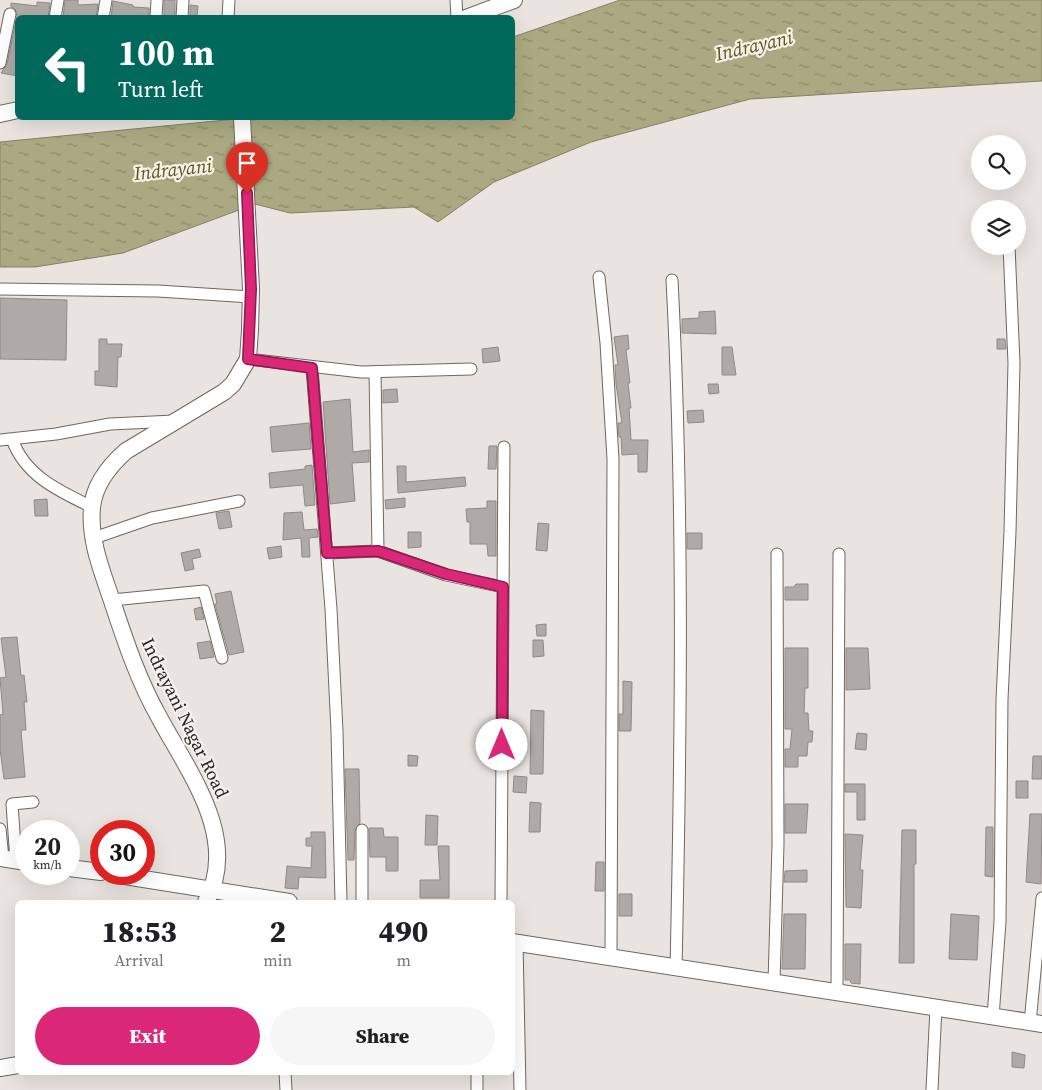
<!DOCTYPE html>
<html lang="en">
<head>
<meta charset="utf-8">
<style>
	body { margin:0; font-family:"Source Serif 4",serif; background:#f6f6f6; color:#202124; height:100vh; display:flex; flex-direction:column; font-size:19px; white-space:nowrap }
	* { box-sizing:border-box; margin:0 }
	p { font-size:16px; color:#757577 }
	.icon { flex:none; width:28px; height:28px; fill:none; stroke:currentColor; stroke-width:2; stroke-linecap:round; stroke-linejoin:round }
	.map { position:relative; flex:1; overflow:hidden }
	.sheet { position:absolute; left:15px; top:900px; width:500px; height:175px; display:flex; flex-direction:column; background:#fff; border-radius:8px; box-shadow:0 5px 20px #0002 }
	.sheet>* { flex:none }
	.guide { position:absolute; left:15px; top:15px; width:500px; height:105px; border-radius:8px; box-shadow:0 5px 20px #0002; background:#00695c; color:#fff; overflow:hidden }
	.tools { position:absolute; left:971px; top:135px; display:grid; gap:10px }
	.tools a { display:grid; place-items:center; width:55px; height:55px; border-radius:50%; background:#fff; box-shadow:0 5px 20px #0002; font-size:25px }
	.speed { position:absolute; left:15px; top:820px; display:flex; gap:10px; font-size:25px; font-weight:700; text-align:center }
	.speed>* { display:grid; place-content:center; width:65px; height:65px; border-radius:50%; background:#fff; box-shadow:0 5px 20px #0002; line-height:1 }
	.speed small { font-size:12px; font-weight:400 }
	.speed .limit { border:8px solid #d22; background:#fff; color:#111 }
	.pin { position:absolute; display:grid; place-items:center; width:42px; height:42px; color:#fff; margin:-51px -21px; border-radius:50% 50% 50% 0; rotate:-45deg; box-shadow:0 0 5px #0007 }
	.pin .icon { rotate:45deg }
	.me { position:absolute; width:55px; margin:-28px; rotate:0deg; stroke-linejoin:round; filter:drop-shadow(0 0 4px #0008) }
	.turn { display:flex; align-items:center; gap:18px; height:105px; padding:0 20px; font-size:22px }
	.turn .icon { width:65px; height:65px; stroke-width:2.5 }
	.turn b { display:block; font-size:35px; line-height:42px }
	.eta { display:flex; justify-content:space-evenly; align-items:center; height:85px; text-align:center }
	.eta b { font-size:30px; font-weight:800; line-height:35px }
	.button { display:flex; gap:10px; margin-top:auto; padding:10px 20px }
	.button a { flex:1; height:58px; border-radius:30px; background:#db2777; color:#fff; font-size:20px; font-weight:800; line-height:58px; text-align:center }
	.button a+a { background:#f6f6f6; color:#202124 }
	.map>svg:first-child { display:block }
</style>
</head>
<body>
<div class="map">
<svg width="1042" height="1090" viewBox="0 0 1042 1090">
	<defs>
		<pattern id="water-ripples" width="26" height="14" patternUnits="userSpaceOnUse" patternTransform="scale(1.25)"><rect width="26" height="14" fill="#aba981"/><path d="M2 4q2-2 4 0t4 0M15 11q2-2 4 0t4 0" fill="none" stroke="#8b8969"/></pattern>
	</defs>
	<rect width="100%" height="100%" fill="#e9e4df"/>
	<path fill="url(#water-ripples)" stroke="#838164" d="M620,0H1042V81L750,99L591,142L494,182L438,222L414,207L290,213L255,204L123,253L35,267H0V142L246,118H512L513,37Z"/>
	<path fill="#b0aaa7" stroke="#908a87" d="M65,0H78V5L98,4L96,18H63Z
		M164,0H175V18H164Z
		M113,1L133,5V7L149,8V18H111Z
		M37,2L50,3L48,18H18V76L1,73L7,64L17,16L15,9L11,7V3L37,6Z
		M190,5L198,6L197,17L190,16Z
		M0,298L67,300L66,360L0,359Z
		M715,311L716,334L682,333V319L699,318V312Z
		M628,335L629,349L626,350L630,383H628L631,408H629L631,440H648L647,472H638V454L622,455L621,437H619L618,423H622L616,384L615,365H618L614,337Z
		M99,339H107V344H122L121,357H118L117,387L95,385V371H99Z
		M997,339H1005L1006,349H997Z
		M498,347L500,361L483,363L482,349Z
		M722,347H732L736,375H722Z
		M708,384H718L719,393L709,394Z
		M397,389L398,402L383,403V390Z
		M350,399L353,452L369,450V462L352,463L355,501L330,504L323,402Z
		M703,410L704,422L688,423L687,411Z
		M309,423L311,449L272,452L270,427Z
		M489,446H497L496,469H488Z
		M312,465L315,505L305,506L303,485L270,488L269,473L305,469V466Z
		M397,466H406V482L465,477L466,486L398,493Z
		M405,498V507L386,509L385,500Z
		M47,499L48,516H35L34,500Z
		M487,501H496V556H488L487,544H470V522H467L466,509L487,508Z
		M229,511L232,527L219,529L216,513Z
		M302,512L304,530L317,529L318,537L309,538L310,557H302L301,538L283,540L284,513Z
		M538,523L549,524L547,551L536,550Z
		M408,532H421V547L408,548Z
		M687,533H702V549H687Z
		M281,546L282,557L269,559L267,548Z
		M199,549L201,557L192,559L194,569L185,571L181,553Z
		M796,584H808V600H785V587H794Z
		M231,591L244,652L229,655L215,604H217L215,594Z
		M201,607L204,619L196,620L194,609Z
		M546,624V636H537L536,625Z
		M17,637L21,676L24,675L27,702H24L26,730H21L25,777L4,779L0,749V715L3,714L0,678L6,677L1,638Z
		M533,640H543L544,656L533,657Z
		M210,641L214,657L200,659L197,643Z
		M785,648H808V688H805L804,713H808L809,731H813L812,742H808L807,756H798V767H785V749H790L792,729H785Z
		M846,648H868L870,689L846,690Z
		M623,681L632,682L631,731H619V714H623Z
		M531,710L544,711L543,774H530Z
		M857,733L867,734L866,750L855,749Z
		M408,755L418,756L417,766H408Z
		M1033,756H1042V779H1032Z
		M345,769H359L360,823L355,830L354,860H348Z
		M514,776L527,777L526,793L513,792Z
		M1016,781H1028V798H1016Z
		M845,784H865V820H857V792H845Z
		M530,802L541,803L540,832H529Z
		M785,804H808L806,833H785Z
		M1030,814H1042L1041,884L1026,882Z
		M426,815L438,816L437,845H425Z
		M986,827H993V877L985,876Z
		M369,828H383L384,837H398V871H386V857H370Z
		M902,830H916V864H914V963H899Z
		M311,832H325L326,878L299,877L298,889L285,888L287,866L311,868L312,846H306V838H311Z
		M845,834L863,835L860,870H863L861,908L846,907Z
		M438,846H449V898H420V880H440Z
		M596,862H604V891H595Z
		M807,870V882H784L785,871Z
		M619,894H632V916H619Z
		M784,914H806L805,969H782Z
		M951,914L979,916L977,960L949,959Z
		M845,944H861L860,984L851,983L850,980H845Z
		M1012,1052L1025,1055L1024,1068L1012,1067Z"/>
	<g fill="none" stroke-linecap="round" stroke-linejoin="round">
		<g stroke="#6d6864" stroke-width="13">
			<path id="street" d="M456,0L457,18
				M55,18L58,0
				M103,18L106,0
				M156,18L157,0
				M182,18L183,0
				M228,18L229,0
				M0,63L10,14
				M599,277L606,343L613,459L611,958
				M672,280C684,508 681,740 676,969
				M0,289L158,291L251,297
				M248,359L361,372L471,369
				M312,368L331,609L337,731L341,902
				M12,439C25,476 59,491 92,507
				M0,440L56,434L110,424L174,421
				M94,538L152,518L239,501
				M378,551L446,575L503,587
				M327,553L378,551L375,372
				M112,600L204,591L222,658
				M0,829L3,858
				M362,830V902
				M16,861L12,804L33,802
				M501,902L504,447
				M517,943L520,1090
				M774,983L778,844L777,554
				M837,993L839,554
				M993,1017L1000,922L1002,699L1010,532L1014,363L1009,246
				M1030,1023L1042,898
				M285,1072L286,1090
				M477,1072V1090
				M932,1090L936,1007"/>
		</g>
		<g stroke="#6d6864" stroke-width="18">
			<path id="secondary" d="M466,18L514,0
				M0,114L18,110
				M0,858L26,862
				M69,868L101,872
				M112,874L289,902
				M206,902C240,838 189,773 159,717C138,680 125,640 112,601C102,571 89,540 92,508C94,484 109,466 126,451L224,392L233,384L248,359L250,330L251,289L242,118
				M512,942L1042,1024
				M0,1068L18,1065"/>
		</g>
		<use href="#street" stroke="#fff" stroke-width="11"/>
		<use href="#secondary" stroke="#fff" stroke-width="16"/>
	</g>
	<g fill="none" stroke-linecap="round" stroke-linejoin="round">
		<g stroke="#8e194d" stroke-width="12">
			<path id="route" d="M247,193L251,289L248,359L312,368L327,553L378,551L446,574L503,587L502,745"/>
		</g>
		<use href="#route" stroke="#db2777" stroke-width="9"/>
	</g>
	<g text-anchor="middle" stroke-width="4.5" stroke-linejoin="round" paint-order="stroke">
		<g font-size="18" fill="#262422" stroke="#f6f1ec">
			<text transform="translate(185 718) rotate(64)" y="6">Indrayani Nagar Road</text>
		</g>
		<g font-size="19" font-style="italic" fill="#5d5815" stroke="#f6f1ec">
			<text transform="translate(754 45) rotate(-13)" y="7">Indrayani</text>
			<text transform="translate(173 169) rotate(-6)" y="7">Indrayani</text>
		</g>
	</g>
</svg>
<div class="tools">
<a><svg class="icon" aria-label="search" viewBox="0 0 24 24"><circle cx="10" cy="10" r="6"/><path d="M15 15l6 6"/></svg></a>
<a><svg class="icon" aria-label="layers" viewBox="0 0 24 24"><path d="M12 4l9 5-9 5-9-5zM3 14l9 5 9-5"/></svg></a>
</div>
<div class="speed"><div>20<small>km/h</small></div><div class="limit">30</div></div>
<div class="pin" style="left:247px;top:193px;background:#d93025"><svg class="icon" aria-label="arrive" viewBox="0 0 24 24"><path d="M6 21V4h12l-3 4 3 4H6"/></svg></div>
<svg class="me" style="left:502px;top:745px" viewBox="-20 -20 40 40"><circle r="19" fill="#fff"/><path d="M0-13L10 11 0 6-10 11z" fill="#db2777"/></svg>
<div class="guide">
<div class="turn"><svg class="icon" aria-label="left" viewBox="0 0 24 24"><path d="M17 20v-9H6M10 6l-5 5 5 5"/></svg><div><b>100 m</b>Turn left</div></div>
</div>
<section class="sheet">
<div class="eta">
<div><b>18:53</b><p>Arrival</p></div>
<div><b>2</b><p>min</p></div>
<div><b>490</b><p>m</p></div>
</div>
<div class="button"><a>Exit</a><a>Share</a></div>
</section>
</div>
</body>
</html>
